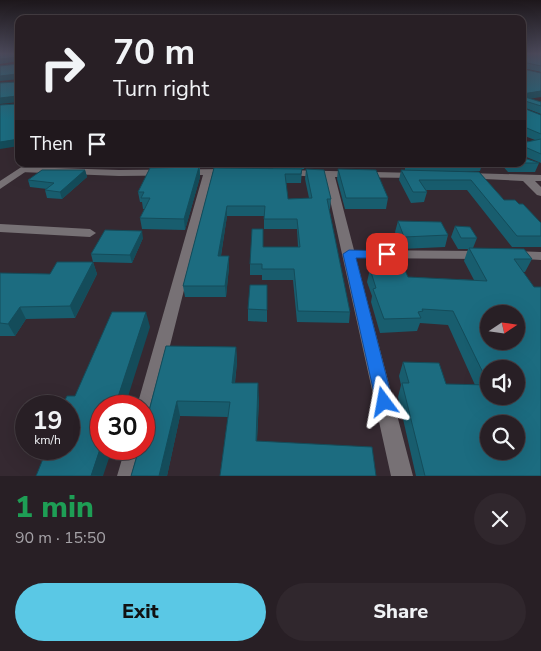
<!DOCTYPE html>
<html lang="en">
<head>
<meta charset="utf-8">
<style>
	body { margin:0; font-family:"Nunito Sans",sans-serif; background:#30272d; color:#f1f3f6; height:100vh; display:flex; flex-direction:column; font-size:19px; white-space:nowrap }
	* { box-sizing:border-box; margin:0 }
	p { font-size:16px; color:#a5a2a7 }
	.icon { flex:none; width:28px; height:28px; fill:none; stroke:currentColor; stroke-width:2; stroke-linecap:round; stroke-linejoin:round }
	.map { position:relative; height:476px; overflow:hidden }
	.side { display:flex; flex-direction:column; background:#281f25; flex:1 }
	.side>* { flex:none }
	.banner { position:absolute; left:15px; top:15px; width:511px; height:152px; border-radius:10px; box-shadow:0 5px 20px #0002,0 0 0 1px #443d42; background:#281f25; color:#f1f3f6; overflow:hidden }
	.needle { width:32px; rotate:77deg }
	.controls { position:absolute; left:480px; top:305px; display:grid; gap:10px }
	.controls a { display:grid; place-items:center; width:45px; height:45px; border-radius:50%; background:#281f25; box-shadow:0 5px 20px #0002,0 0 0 1px #443d42; font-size:25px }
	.speed { position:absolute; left:15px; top:395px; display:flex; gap:10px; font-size:25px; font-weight:700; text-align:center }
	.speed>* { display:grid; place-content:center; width:65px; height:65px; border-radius:50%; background:#281f25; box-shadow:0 5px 20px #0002,0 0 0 1px #443d42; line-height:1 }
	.speed small { font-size:12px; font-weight:400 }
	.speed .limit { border:8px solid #d22; background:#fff; color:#111 }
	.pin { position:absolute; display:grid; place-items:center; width:42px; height:42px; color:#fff; margin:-21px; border-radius:10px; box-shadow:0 2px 8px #0006 }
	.me { position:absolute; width:55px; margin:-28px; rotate:347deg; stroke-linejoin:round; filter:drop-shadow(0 0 4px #0008) }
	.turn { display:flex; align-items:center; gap:18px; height:105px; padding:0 15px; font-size:22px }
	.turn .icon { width:65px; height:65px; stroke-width:2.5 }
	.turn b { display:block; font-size:35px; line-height:42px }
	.then { display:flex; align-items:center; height:48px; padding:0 15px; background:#0003; gap:10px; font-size:19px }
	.round { display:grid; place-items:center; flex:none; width:52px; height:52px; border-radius:26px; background:#30272d }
	.summary { display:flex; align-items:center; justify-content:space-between; height:85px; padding:0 15px }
	h1 { font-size:30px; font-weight:800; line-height:38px; color:#1e9e55 }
	.action { display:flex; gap:10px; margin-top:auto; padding:10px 15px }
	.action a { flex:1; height:58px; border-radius:30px; background:#5ac8e5; color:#111; font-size:20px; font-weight:800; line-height:58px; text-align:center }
	.action a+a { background:#30272d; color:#f1f3f6 }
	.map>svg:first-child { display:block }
</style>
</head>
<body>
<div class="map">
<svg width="541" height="476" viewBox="0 0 541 476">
	<rect width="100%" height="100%" fill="#352931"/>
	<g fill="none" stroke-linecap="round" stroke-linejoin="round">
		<path fill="#777175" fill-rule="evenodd" d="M23,167L119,170L230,169L235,172L230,175H213L151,421L144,424V406H137L203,175L119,176L20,172L18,170Z
			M285,170L419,173L420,175L415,178L335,177L354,250L481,251L488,255L481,259L356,258L413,476H391L325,177L282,175V171Z
			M467,173L541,175V181H535L541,187V196L537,195L523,181L463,178L462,176Z
			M0,224L90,229L96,233L90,237L0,232Z
			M514,251L541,252V260L509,258L507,255Z
			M144,445L146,449L139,476H117L125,449H144Z"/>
		<path fill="#777175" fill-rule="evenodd" d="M26,164H37L0,189V181Z"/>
	</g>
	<path fill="#185d6e" d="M522,53L541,54V72L523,68L531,99L541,102V114L523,107V108L541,115V163L524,156V158L539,163L535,172H508L501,164H522V143L535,140L522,135Z
		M48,164H250L248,168L273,169V164H305L304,169H302L301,183H286L288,199L309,198L305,179L306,169L331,199L330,209H329L350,312L349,323L297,322L293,280H262V275H250V264L263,247H298L297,229H264V216H227L221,256H229V267L226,297H185L183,286L214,168H200V177L185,230L142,229L140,218L145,209H143L142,202H140L138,192L174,167L49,166Z
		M405,164H482L480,171H434L479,172L504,200L519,204L541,223V247H512L467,190H426L427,192L424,202L411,203L399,180L401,170H405Z
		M338,169L388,198L386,209H345L337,179Z
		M85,170L87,177L62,199L47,198L45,190L47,189L30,187L28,180Z
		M398,221L448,235L445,247L401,249L395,232Z
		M455,226L477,238L473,248L532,259L525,272H523L541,476H416L398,397L401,385L399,376L403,362L446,384L475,385L448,325L420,323L417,331L380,333L371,302L372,296L367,282L370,269L408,277L474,280L464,261L468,249H458L451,237Z
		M143,238L132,263L93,262L91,254Z
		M93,262L97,274L75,318L26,319L15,336H0V273L50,274Z
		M248,309L267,310V322L248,321Z
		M166,346L236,347L237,362L235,383L259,399L257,441L220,476L228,417L180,416L167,476H131Z"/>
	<path fill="#144c5a" d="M17,57L19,61L0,64V59Z
		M17,74L19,79L0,81V76Z
		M541,91V97L522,100V94Z
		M17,96L19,102L0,104V98Z
		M19,139V146L0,149V142Z
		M199,167L200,177L185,230L184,219Z
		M85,170L87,177L62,199L60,192Z
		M227,206V216L219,267L218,256Z
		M142,231L143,238L132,263L130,255Z
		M229,256V267L226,297L225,286Z
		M93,262L97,274L75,318L70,306Z
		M20,307L26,319L15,336L8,324Z
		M146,312L150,327L125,406H115Z
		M236,347L237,362L233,398L232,383Z
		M258,383L259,399L256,456V441Z
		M177,401L180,416L167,476H159Z
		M101,446V449H112L103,476H91Z"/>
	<path fill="#1c6c80" stroke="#144c5a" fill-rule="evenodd" d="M0,53H19V61L17,57L0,59Z
		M522,53H537L541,54V66L523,62V69L541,73V91L522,94Z
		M19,63V76L17,74L0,76V66L18,64Z
		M19,77V98L17,96L0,98V83L17,82Z
		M522,96L541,102V106L525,101L522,102Z
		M19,99V139L0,142V105L17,104Z
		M522,102L523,108L541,115V134L522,126Z
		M541,139V154L525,147L524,158L539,163H522V143Z
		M199,167L184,219L140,218L150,198H141L144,192H138L150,168Z
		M214,168L302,169L301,174H285L288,199L312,198L306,169L324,170L331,199H327L350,312L298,311L294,269H262V264H250L252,229H263V247H300L297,219H264L265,206H227L218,256H229L225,286H183Z
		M338,169L376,170L388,198H346Z
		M42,170H85L60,192L45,190L54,183L28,180Z
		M401,170L479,172L504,200H515L519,204H523L541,223V236H517L471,180H419L427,192H413Z
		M398,221L441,222L448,235L404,237Z
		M455,226L470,227L477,238H461Z
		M105,230L142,231L130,255L91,254Z
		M469,248L524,249L532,259H514L534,287H541V476H425L402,383H409L403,362L439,363L446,384L489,385L453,311L422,309L423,311L418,312L421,318L384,319L373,289L376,288L370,269L404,268L408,277L487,281ZM489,314H516V341H489ZM489,369H516V396H489ZM489,424H516V451H489Z
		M57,262H93L70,306L20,307L8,324L0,323V273L50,274Z
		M250,285H267V310L248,309Z
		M112,312H146L115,406H101V446L91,476H36L47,449H69V406H62L67,396H75Z
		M166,346L236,347L232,383H258L256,441L372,447L376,476H220L230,402L177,401L159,476H131L139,449H144V430Z"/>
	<linearGradient id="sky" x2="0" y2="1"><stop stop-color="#1d171b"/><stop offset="0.45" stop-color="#4b495a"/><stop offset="1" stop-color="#4b495a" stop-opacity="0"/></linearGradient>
	<rect width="541" height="119" fill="url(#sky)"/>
	<path fill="#1a73e8" stroke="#114b97" d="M349,250L387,251L393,254L387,258H356L393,402L391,408L384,410L378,408L376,402L343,254Z"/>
</svg>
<div class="controls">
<a><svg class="needle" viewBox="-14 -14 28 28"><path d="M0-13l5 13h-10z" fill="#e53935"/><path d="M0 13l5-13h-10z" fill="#a5a2a7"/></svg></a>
<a><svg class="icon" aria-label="sound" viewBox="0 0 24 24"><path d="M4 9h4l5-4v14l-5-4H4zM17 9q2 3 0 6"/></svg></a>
<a><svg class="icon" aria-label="search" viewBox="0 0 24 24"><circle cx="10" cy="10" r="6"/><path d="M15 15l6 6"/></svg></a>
</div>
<div class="speed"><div>19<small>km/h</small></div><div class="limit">30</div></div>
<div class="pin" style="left:387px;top:254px;background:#d93025"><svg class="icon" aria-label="arrive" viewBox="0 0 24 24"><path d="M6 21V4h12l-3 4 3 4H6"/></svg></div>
<svg class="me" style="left:384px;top:402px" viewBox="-20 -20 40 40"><path d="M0-17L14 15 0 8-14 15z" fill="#1a73e8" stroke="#fff" stroke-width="4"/></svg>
<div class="banner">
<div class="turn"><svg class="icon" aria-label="right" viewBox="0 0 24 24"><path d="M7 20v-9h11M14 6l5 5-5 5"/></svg><div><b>70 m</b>Turn right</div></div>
<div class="then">Then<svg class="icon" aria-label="arrive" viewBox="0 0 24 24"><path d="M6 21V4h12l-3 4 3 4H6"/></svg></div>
</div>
</div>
<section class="side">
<div class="summary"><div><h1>1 min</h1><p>90 m · 15:50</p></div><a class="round"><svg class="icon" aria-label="close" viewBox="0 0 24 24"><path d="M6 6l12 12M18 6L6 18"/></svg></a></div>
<div class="action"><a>Exit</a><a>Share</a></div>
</section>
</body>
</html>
